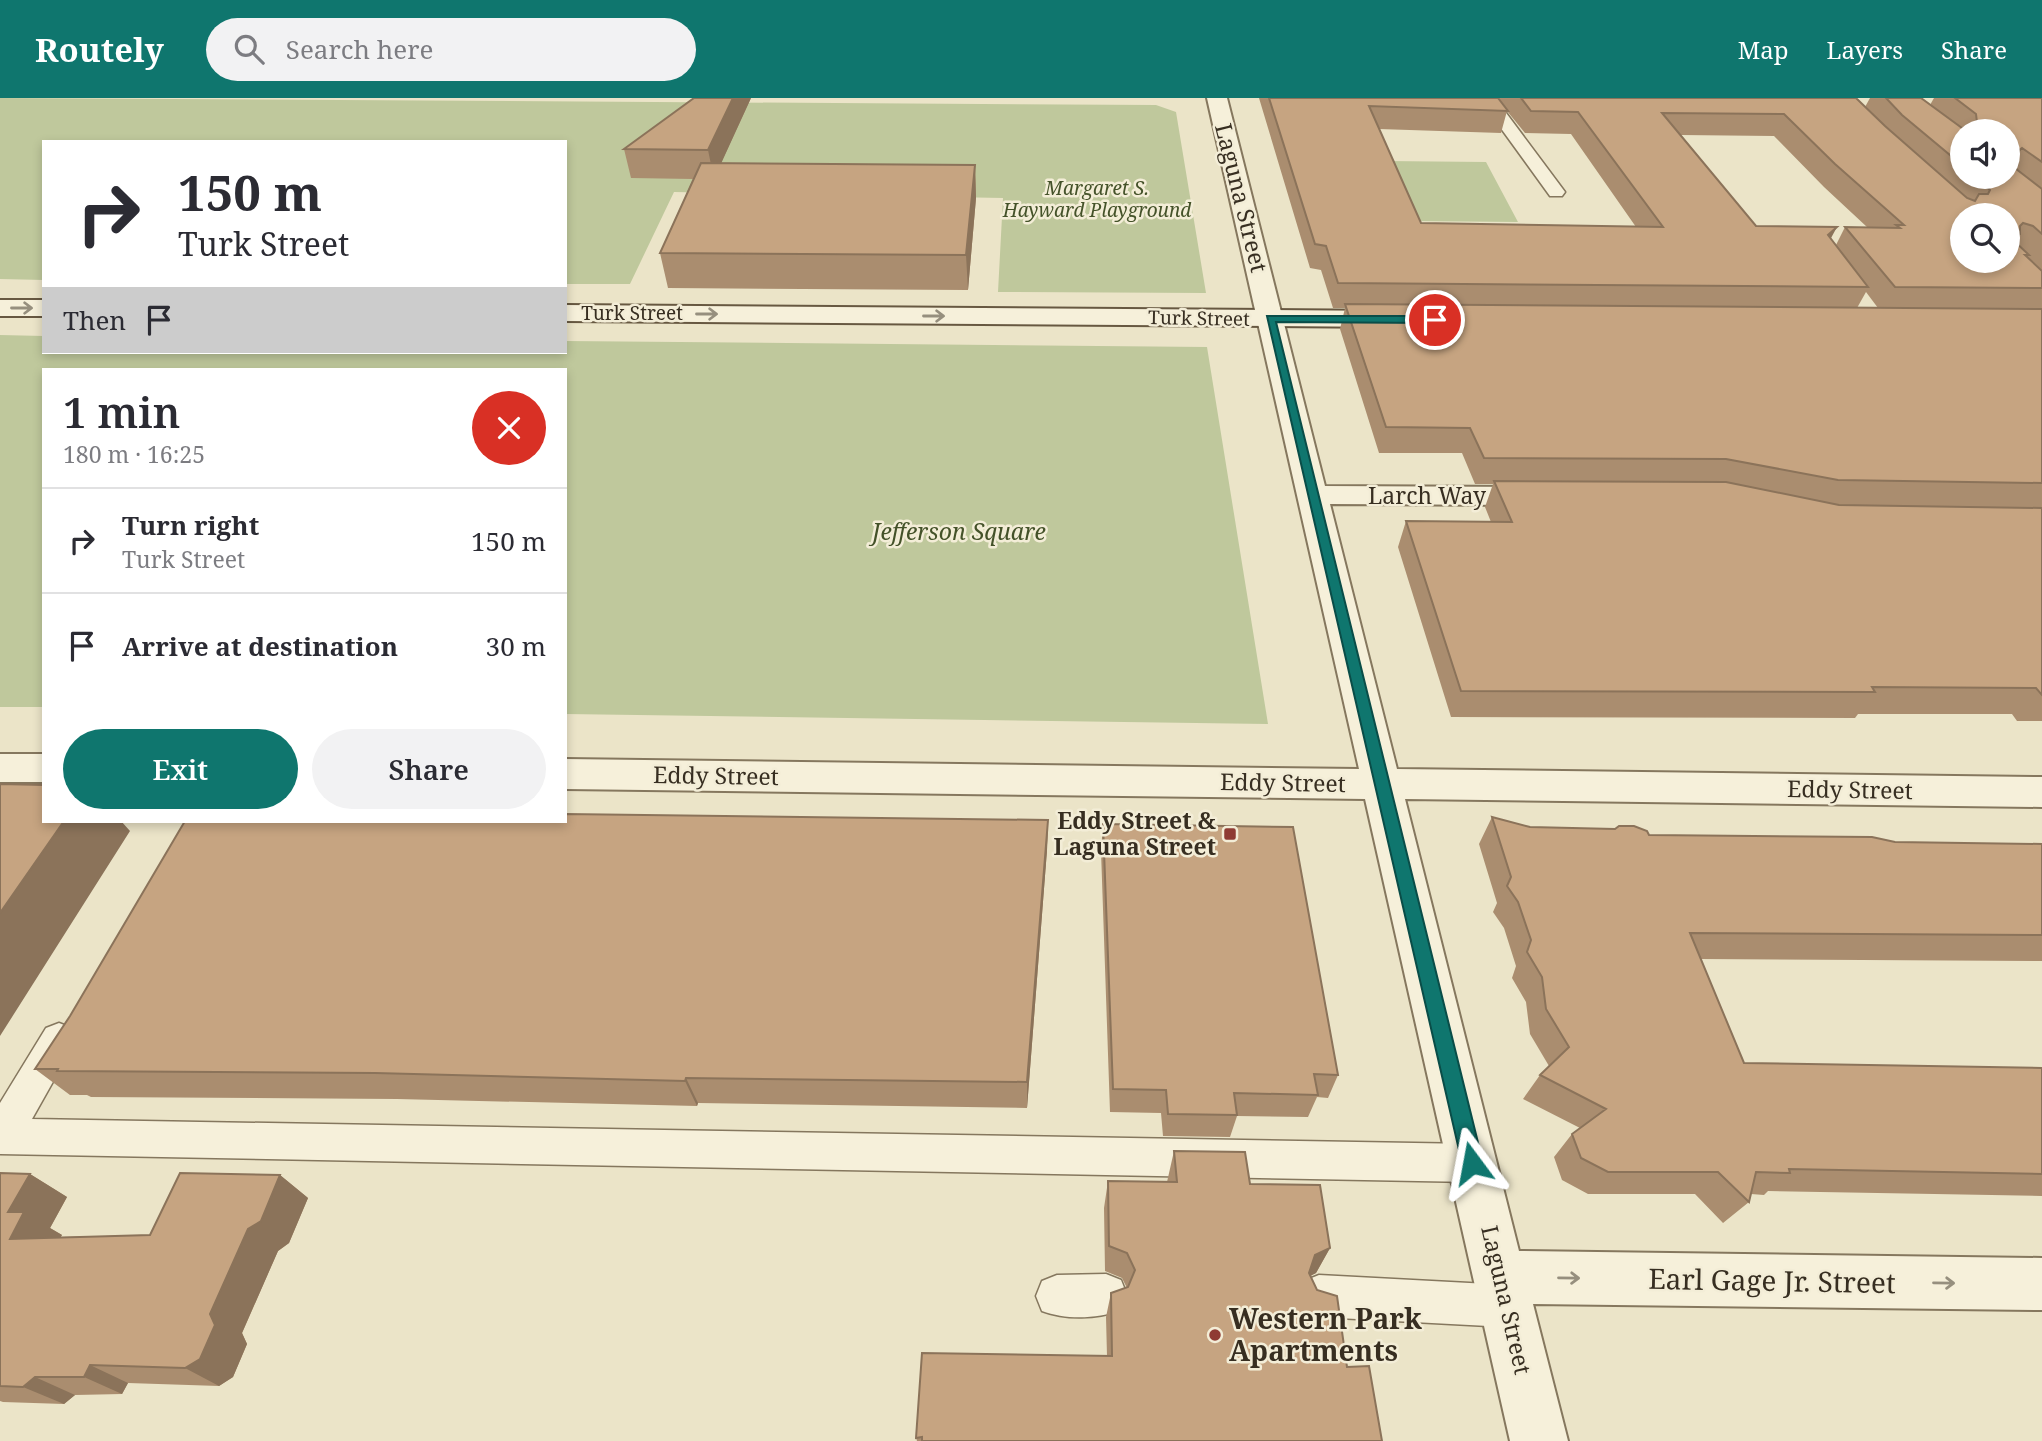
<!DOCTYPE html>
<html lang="en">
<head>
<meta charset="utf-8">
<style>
	body { margin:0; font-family:"Noto Serif",serif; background:#f2f2f3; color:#2b2b33; height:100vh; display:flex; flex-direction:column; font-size:26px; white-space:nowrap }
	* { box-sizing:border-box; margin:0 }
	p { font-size:23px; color:#7c7c81 }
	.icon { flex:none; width:38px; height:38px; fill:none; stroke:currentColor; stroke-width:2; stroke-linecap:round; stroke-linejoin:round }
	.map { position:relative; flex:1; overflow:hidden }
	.panel { position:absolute; left:42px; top:270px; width:525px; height:455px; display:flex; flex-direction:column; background:#fff; border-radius:0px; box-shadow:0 4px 10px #0003 }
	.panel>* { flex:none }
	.top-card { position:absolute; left:42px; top:42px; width:525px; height:214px; border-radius:0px; box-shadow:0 4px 10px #0003; background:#fff; color:#2b2b33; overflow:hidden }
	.fabs { position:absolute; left:1950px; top:21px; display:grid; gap:14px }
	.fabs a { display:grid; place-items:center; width:70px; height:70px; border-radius:50%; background:#fff; box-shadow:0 4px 10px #0003; font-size:35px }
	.pin { position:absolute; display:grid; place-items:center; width:60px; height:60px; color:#fff; margin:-30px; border:4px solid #fff; border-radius:50%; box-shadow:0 2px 7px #0007 }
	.me { position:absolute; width:77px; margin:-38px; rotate:347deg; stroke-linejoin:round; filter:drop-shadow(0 0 5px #0008) }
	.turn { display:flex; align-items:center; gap:24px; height:147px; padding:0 21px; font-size:32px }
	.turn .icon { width:91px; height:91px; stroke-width:2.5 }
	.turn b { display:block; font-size:49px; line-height:60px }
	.then { display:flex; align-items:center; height:66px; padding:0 21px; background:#0003; gap:14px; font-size:26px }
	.round { display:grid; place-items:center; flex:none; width:74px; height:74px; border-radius:37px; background:#f2f2f3 }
	.headline { display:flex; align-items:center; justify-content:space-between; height:119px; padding:0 21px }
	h1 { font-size:42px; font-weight:600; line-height:52px }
	.cta { display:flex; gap:14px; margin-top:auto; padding:14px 21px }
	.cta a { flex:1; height:80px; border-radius:42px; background:#0f766e; color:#fff; font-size:28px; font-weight:600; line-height:80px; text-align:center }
	.cta a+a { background:#f2f2f3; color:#2b2b33 }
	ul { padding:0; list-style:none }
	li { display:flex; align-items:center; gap:21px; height:105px; padding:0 21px; border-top:2px solid #e1e1e2 }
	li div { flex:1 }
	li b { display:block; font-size:26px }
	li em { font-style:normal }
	header { display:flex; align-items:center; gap:42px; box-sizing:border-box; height:98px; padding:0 35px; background:#0f766e; color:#fff }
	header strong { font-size:33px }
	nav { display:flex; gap:38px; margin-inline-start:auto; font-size:24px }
	.search { width:490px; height:63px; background:#f2f2f3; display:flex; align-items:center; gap:18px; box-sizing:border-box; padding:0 24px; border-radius:38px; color:#7c7c81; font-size:26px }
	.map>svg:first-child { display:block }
</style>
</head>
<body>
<header>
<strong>Routely</strong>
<div class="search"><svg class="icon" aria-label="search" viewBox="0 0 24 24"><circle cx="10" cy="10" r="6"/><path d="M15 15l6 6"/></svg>Search here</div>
<nav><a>Map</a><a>Layers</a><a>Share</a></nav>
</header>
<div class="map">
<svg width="2042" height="1343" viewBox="0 0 2042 1343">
	<rect width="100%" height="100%" fill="#ebe4c8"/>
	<path fill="#bfc89c" d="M0,0L1156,7L1176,14L1206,195L998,194L1003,100L674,94L630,186H565V44H44V182L0,181Z
		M1384,63L1486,64L1518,124L1409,123Z
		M0,237L44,238V254H565V243L1207,249L1268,626L565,616V271H44V609H0Z"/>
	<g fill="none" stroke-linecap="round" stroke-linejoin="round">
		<g stroke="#85775e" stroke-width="3">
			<path id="lane" d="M1479,0H1495L1565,94L1562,98H1550Z
				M59,925L72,930L77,941L32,1021L1472,1046L1486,1052L1491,1065L1486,1078L1472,1084L0,1056V1005L46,930Z
				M1106,1176L1121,1182L1127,1197L1121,1212C1097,1221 1066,1222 1042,1213L1036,1198L1042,1183L1057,1177Z
				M1319,1177L1507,1187L1522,1193L1528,1208L1522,1223L1507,1229L1319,1219L1304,1213L1298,1198L1304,1183Z"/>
		</g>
		<g stroke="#85775e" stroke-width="4">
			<path id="street" d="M1207,0H1227L1325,388L1542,389L1553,391L1557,398L1553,405L1542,407L1330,406L1397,671L2042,679V709L1405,701L1519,1153L2042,1160V1212L1533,1206L1568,1343H1510L1365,701L565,691V661L1359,671Z
				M0,656H44V684H0Z"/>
		</g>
		<g stroke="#675841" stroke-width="4">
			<path id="secondary" d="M0,202H44V218H0Z
				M565,207L1396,213L1405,216L1409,221L1405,226L1396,229L565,223Z"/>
		</g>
		<use href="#lane" fill="#f6f0da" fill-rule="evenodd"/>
		<use href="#street" fill="#f6f0da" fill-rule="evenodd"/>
		<use href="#secondary" fill="#f6f0da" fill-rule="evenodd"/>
	</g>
	<path fill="#aa8d6f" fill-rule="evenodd" d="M751,0L721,65L975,67L976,100L968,192L668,190L660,155L693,81L631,80L624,51Z
		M1259,0H1856L1865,9L1870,0H1921L1930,7L1934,0H2042V623H2017L2012,616H1858L1855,620L1451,619L1398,449L1406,423L1491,424L1485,409L1493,386H1475L1462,355H1379L1340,231L1345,210H1333L1321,172L1310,170ZM1507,13L1525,35L1571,36L1636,129L1421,125L1379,31L1501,35ZM1962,33H2007V79H1962ZM1681,37L1774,38L1824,89L1867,129H1845L1836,147L1831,140L1756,128ZM1866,194L1878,210H1857Z
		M1492,719L1530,729L1649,737L1895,744L2042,746V863L1701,861L1744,965L2042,970V1098L1768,1093L1764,1097L1751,1096L1749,1104L1723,1125L1695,1096H1588L1562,1082L1554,1059L1572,1036L1580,1030L1523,1001L1540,977L1549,968L1530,936L1526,904L1512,880L1516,868L1504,830L1493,814L1497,805L1479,746Z
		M1048,722L1047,752L1027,1010L698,1005L697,1008L397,1001L91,999L87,997H70L35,971Z
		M1103,726L1338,977L1328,1000L1317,999L1308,1019L1237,1018L1230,1039L1163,1038L1161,1015L1110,1014L1101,753Z
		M1174,1053L1250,1086L1330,1150L1316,1175L1310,1178L1347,1269L1382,1343H917L916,1340L1107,1258L1106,1219L1111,1195L1127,1190L1122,1180L1105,1173L1104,1110L1108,1083L1167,1084Z
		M0,1075L30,1076L67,1099L50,1130L62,1137L60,1139L150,1137L280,1077L308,1100L289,1145L278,1153L242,1235L247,1246L233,1279L219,1288L128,1285L122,1296L75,1297L64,1306L3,1304L0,1303Z"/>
	<path fill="#8b735a" d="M733,0H751L714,81L708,52Z
		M2022,50L2009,73L2007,72L2018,53Z
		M975,67L976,100L968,192L966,157Z
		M2023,125L2014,138L2020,136L2007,156V145L2020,128Z
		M1837,129L1824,153L1828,137Z
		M1048,722L1047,752L1027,1010V984Z
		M64,723H121L130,733L0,938V815Z
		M686,980L698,1005L697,1008L685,983Z
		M30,1076L67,1099L50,1130L62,1137L48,1162L10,1141L8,1114Z
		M280,1077L308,1100L289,1145L278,1153L242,1235L247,1246L233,1279L219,1288L185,1270L248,1131Z
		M1330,1150L1316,1175L1302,1182L1315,1157Z
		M90,1267L128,1285L122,1296L84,1279Z
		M35,1279L75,1297L64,1306L23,1289Z"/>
	<path fill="#c6a481" stroke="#8b735a" stroke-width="2" fill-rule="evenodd" d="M694,0H733L708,52L624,51Z
		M1269,0H1498L1508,13L1369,8L1421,125L1663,129L1578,14L1531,13L1521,0H1856L1885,28L1967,100L1975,103L1979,96H1988L1990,92L1975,79H2007V64L2042,91V136L2033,128L2023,125L2020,128V136L2011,140L2029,157H2025L2042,173V190L1895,189L1845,129L1900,130L1896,127H1904L1835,66L1784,16L1662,15L1756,128L1837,129L1828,137L1868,189L1338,185L1326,148L1315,146ZM1962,117H2007V163H1962Z
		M1886,0H1921L1966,33H1962V67L1902,17Z
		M1955,0H2042V64L2022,50L2018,53L2007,54V33H1978L1976,16Z
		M701,65L975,67L966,157L660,155Z
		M1345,206L2042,211V385L1838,382L1726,361L1484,360L1470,330L1386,329Z
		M1494,383L1726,384L1839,407L2042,410V597L2036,590L1872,589L1875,594L1461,593L1406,423L1512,424Z
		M0,686L44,687V723H64L0,815Z
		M565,716L1048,722L1027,984L686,980L685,983L375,975L57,973L58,971H35L70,918L185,723H565Z
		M1492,719L1530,729L1615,731L1619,728H1634L1647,733L1649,737L1872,739L1895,744L2042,746V837L1690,835L1744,965L2042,970V1076L1789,1071L1790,1075L1756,1074L1749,1104L1718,1074H1608L1581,1060L1572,1036L1606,1011L1540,977L1569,949L1546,911L1542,879L1527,854L1531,842L1518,804L1507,788L1511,779Z
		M1103,726L1293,729L1338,977L1314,976L1318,997L1234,995L1237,1017L1168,1016L1166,992L1113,991Z
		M1174,1053L1245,1054L1250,1086L1320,1087L1330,1150L1315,1157L1309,1175L1317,1192L1337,1198L1347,1269L1369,1268L1382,1343H922V1339L916,1340L922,1255L1112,1258L1111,1195L1128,1189L1135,1172L1127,1155L1109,1148L1108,1083L1177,1084Z
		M0,1075L30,1076L8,1114H24L10,1141L150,1137L180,1075L280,1077L261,1123L248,1131L210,1216L215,1227L200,1261L185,1270L90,1267L84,1279H35L23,1289L0,1288Z"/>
	<defs><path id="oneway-shaft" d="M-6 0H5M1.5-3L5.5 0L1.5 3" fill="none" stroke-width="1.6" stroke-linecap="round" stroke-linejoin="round" transform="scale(1.75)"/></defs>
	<g stroke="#968f7e">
		<use href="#oneway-shaft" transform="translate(22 210)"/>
		<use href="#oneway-shaft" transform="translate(707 216)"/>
		<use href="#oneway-shaft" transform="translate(934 218)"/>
		<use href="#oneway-shaft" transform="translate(1569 1180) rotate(1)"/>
		<use href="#oneway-shaft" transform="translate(1944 1185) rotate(1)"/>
	</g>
	<path fill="#0f766e" stroke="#0a4d48" stroke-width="2" d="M1267,218H1435L1440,222L1435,225L1276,224L1483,1065L1480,1072L1472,1075L1465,1072L1462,1065Z"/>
	<g fill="#8f3b33" stroke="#f3edd7" stroke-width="2.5">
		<rect x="1223" y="729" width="14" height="14" rx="3.5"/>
		<circle cx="1215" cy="1237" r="7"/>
	</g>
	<g text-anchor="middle" stroke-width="5" stroke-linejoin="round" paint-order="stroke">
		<g font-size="19" font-style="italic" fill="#445229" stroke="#f3edd7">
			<text x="1097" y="97">Margaret S.<tspan x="1097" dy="22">Hayward Playground</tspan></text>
		</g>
		<g font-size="19" fill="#372e21" stroke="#f3edd7">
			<text x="632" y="222">Turk Street</text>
			<text transform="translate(1199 220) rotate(1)" y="7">Turk Street</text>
		</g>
		<g font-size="23" fill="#372e21" stroke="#f3edd7">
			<text transform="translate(1241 100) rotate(76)" y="8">Laguna Street</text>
			<text x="1427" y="406">Larch Way</text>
			<text transform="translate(716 678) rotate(1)" y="8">Eddy Street</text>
			<text transform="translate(1283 685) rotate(1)" y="8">Eddy Street</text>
			<text transform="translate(1850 692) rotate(1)" y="8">Eddy Street</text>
			<text transform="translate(1506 1202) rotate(77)" y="8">Laguna Street</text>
		</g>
		<g font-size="23" font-style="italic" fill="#445229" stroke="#f3edd7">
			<text x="959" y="442">Jefferson Square</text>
		</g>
		<g font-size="23" font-weight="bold" fill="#372e21" stroke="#f3edd7" text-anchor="end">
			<text x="1216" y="731">Eddy Street &amp;<tspan x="1216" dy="26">Laguna Street</tspan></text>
		</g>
		<g font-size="28" fill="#372e21" stroke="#f3edd7">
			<text transform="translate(1772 1183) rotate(1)" y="10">Earl Gage Jr. Street</text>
		</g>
		<g font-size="28" font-weight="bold" fill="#372e21" stroke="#f3edd7" text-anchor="start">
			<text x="1229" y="1231">Western Park<tspan x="1229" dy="32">Apartments</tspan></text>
		</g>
	</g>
</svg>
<div class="fabs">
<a><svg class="icon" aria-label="sound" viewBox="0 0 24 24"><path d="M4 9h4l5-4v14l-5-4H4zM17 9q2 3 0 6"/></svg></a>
<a><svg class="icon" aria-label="search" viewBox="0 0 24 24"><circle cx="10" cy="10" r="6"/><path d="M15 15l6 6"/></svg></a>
</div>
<div class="pin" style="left:1435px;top:222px;background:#d93025"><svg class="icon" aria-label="arrive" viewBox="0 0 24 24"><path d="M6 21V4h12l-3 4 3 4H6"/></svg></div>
<svg class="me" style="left:1472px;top:1065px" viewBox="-20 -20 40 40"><path d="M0-17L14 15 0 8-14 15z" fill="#0f766e" stroke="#fff" stroke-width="4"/></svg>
<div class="top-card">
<div class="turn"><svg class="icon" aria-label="right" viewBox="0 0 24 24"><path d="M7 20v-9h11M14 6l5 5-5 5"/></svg><div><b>150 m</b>Turk Street</div></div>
<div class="then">Then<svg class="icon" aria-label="arrive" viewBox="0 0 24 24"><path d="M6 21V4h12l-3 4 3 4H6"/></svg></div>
</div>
<section class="panel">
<div class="headline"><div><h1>1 min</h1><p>180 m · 16:25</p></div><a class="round" style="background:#d93025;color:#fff"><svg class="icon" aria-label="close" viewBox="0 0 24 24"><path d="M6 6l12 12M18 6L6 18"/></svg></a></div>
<ul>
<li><svg class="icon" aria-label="right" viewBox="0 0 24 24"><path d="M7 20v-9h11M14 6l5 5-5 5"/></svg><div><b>Turn right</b><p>Turk Street</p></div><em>150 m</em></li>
<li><svg class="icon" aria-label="arrive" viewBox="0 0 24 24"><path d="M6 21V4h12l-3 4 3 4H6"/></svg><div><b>Arrive at destination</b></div><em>30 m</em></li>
</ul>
<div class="cta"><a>Exit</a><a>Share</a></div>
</section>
</div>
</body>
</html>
